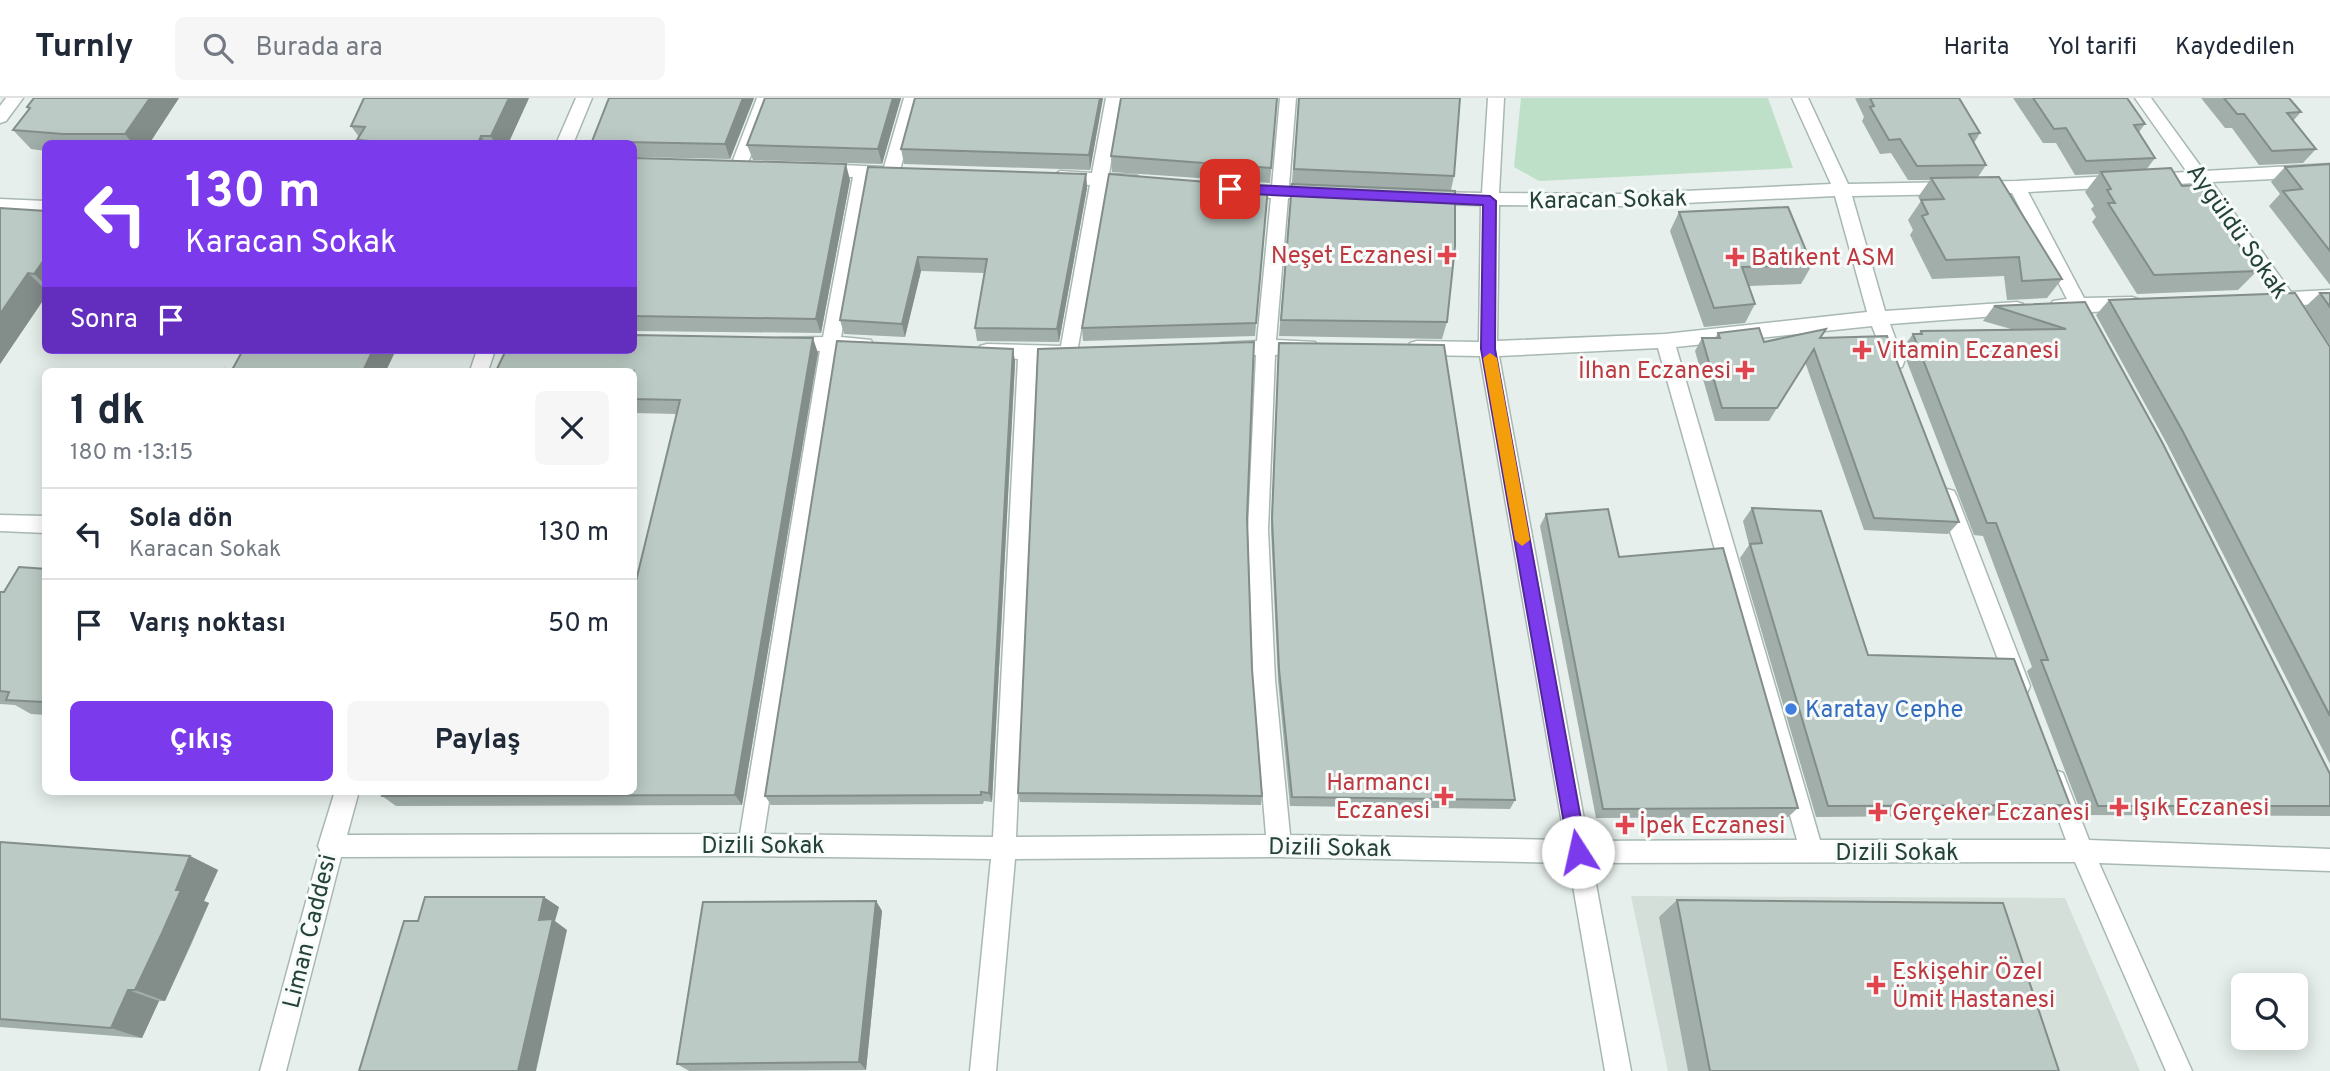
<!DOCTYPE html>
<html lang="tr">
<head>
<meta charset="utf-8">
<style>
	body { margin:0; font-family:Overpass,sans-serif; background:#f6f6f7; color:#1f2937; height:100vh; display:flex; flex-direction:column; font-size:26px; white-space:nowrap }
	* { box-sizing:border-box; margin:0 }
	p { font-size:23px; color:#747a83 }
	.icon { flex:none; width:38px; height:38px; fill:none; stroke:currentColor; stroke-width:2; stroke-linecap:round; stroke-linejoin:round }
	.map { position:relative; flex:1; overflow:hidden }
	.sheet { position:absolute; left:42px; top:270px; width:595px; height:427px; display:flex; flex-direction:column; background:#fff; border-radius:10px; box-shadow:0 4px 18px #0003 }
	.sheet>* { flex:none }
	.guide { position:absolute; left:42px; top:42px; width:595px; height:214px; border-radius:10px; box-shadow:0 4px 18px #0003; background:#7c3aed; color:#fff; overflow:hidden }
	.buttons { position:absolute; left:2231px; top:875px; display:grid; gap:14px }
	.buttons a { display:grid; place-items:center; width:77px; height:77px; border-radius:10px; background:#fff; box-shadow:0 4px 18px #0003; font-size:35px }
	.pin { position:absolute; display:grid; place-items:center; width:60px; height:60px; color:#fff; margin:-30px; border-radius:14px; box-shadow:0 4px 10px #0006 }
	.me { position:absolute; width:77px; margin:-38px; rotate:350deg; stroke-linejoin:round; filter:drop-shadow(0 0 5px #0008) }
	.turn { display:flex; align-items:center; gap:24px; height:147px; padding:0 28px; font-size:32px }
	.turn .icon { width:91px; height:91px; stroke-width:2.5 }
	.turn b { display:block; font-size:49px; line-height:60px }
	.then { display:flex; align-items:center; height:66px; padding:0 28px; background:#0003; gap:14px; font-size:26px }
	.round { display:grid; place-items:center; flex:none; width:74px; height:74px; border-radius:10px; background:#f6f6f7 }
	.head { display:flex; align-items:center; justify-content:space-between; height:119px; padding:0 28px }
	h1 { font-size:42px; font-weight:700; line-height:52px }
	.button { display:flex; gap:14px; margin-top:auto; padding:14px 28px }
	.button a { flex:1; height:80px; border-radius:10px; background:#7c3aed; color:#fff; font-size:28px; font-weight:700; line-height:80px; text-align:center }
	.button a+a { background:#f6f6f7; color:#1f2937 }
	ul { padding:0; list-style:none }
	li { display:flex; align-items:center; gap:21px; height:91px; padding:0 28px; border-top:2px solid #e0e1e3 }
	li div { flex:1 }
	li b { display:block; font-size:26px }
	li em { font-style:normal }
	header { display:flex; align-items:center; gap:42px; box-sizing:border-box; height:98px; padding:0 35px; background:#fff; border-bottom:2px solid #e0e1e3 }
	header strong { font-size:33px }
	nav { display:flex; gap:38px; margin-inline-start:auto; font-size:24px }
	.search { width:490px; height:63px; background:#f6f6f7; display:flex; align-items:center; gap:18px; box-sizing:border-box; padding:0 24px; border-radius:10px; color:#747a83; font-size:26px }
	.map>svg:first-child { display:block }
</style>
</head>
<body>
<header>
<strong>Turnly</strong>
<div class="search"><svg class="icon" aria-label="search" viewBox="0 0 24 24"><circle cx="10" cy="10" r="6"/><path d="M15 15l6 6"/></svg>Burada ara</div>
<nav><a>Harita</a><a>Yol tarifi</a><a>Kaydedilen</a></nav>
</header>
<div class="map">
<svg width="2330" height="973" viewBox="0 0 2330 973">
	<rect width="100%" height="100%" fill="#e6efeb"/>
	<path fill="#d4dfda" d="M1631,798L2065,800L2140,973H1668Z"/>
	<path fill="#bfe0c8" d="M1521,0H1768L1793,70L1539,83L1514,69Z"/>
	<g fill="none" stroke-linecap="round" stroke-linejoin="round">
		<g stroke="#a8b8b2" stroke-width="3">
			<path id="street" d="M6,0H23L6,23L0,25V8Z
				M576,0H592L573,46H556Z
				M757,0H773L746,70L744,74H732L730,70Z
				M904,0H920L900,72L902,75L894,81L869,80L841,239L871,242L873,247L871,252L839,253L764,736L993,739L1018,261L980,258L978,253L980,248L987,246L1061,248L1090,87L1060,85L1051,79L1060,73L1092,75L1106,0H1122L1109,76L1136,77L1145,83L1136,89L1107,87L1076,260L1037,261L1016,739L1266,737L1253,582L1248,432L1256,257L1221,255L1219,250L1221,245L1257,243L1271,100L1241,98L1232,92L1241,86L1272,88L1280,0H1296L1289,88L1317,90L1326,96L1317,102L1288,100L1276,242L1315,244L1317,249L1315,254L1275,257L1268,432L1275,582L1290,737L1565,742L1480,258L1417,257L1410,255L1408,250L1410,245L1417,243L1479,244L1481,107L1426,106L1417,100L1426,94L1482,95L1488,0H1504L1499,95L1621,96L1831,86L1792,0H1808L1848,86L2017,83L2187,74L2135,0H2151L2204,73L2330,66V78L2212,84L2291,194L2330,192V206L2300,207L2298,214C2290,216 2287,215 2282,208L2267,207L2264,202L2267,197L2273,195L2195,85L2028,94L2084,200L2132,199L2138,201L2141,206L2138,211L2092,214L2090,222H2078L2073,214L2053,213L2050,208L2053,203L2067,201L2012,95L1852,98L1885,213L2017,204L2023,206L2026,211L2023,216L1890,226L1904,264L1902,269L1895,271L1888,269L1886,264L1872,228L1676,249L1820,742H2066L2044,683L2047,675L2055,672L2063,675L2089,742L2330,751V773L2099,765L2192,973H2166L2075,764L1592,765L1631,973H1605L1569,765L1279,759L1015,761L996,973H970L991,761L750,758L341,759L286,973H260L320,752L318,748L335,693H359L347,737L740,736L820,253L780,250L778,245L780,240L823,239L853,79L822,78L814,72L822,66L884,69ZM1835,98L1867,214L1665,236L1497,243L1499,107L1621,108ZM1658,250L1797,742L1588,743L1499,258Z
				M0,101L46,103V115L0,113Z
				M477,252H495L488,273H470Z
				M1947,391L1954,393L1957,399L2030,588L2027,595L2019,598L2011,595L2008,588L1937,399L1940,393Z
				M0,417L46,418V435L0,433Z"/>
		</g>
		<use href="#street" fill="#fff" fill-rule="evenodd"/>
	</g>
	<path fill="#a1aea9" d="M179,0L149,46H46V53L31,51L13,32L29,12L27,9Z
		M364,0H529L508,46H360L357,42L359,39L351,28Z
		M609,0H754L730,61L634,59V46H591Z
		M765,0H901L882,66L753,62L747,47Z
		M915,0H1103L1090,72L904,66L901,51Z
		M1277,0L1270,85L1112,74L1111,58Z
		M1299,0L1454,78L1451,92L1447,224L1442,241L1279,238Z
		M1855,0H1959L1980,35L1974,45L1986,67L1978,79L2062,181L2047,200L2007,202L2004,178L1932,181L1910,137L1913,132L1908,122L1921,103L1918,99L1930,82H1908L1891,55L1880,56L1862,23L1864,19Z
		M2013,0H2127L2145,26L2139,34L2155,60L2146,72L2182,88L2257,173L2238,192L2137,196L2092,124L2096,119L2091,111L2094,108L2085,94L2099,76L2075,77L2056,45H2043Z
		M2201,0H2289L2301,14L2293,23L2316,51L2303,65L2259,67L2232,30H2225Z
		M634,60L850,82L821,235L634,233Z
		M2330,66V187L2269,108L2280,96L2271,84L2285,69Z
		M868,69L1086,76L1087,90L1059,244L977,243L975,230L984,175L921,173L905,239L844,236L840,222Z
		M1268,89L1255,238L1083,243L1082,230Z
		M0,110L46,113V198L0,266Z
		M1679,114L1812,167L1801,186L1749,188L1755,206L1745,225L1704,229L1670,133Z
		M2320,195H2330V247L2305,209Z
		M2109,202L2330,249V666L2167,346L2096,217Z
		M2085,204L2330,676V718L2082,717L2027,573L2032,569L1983,438L1974,437L1902,251L1913,236H1918L1921,233L2011,231L1983,223L1994,208Z
		M1718,235L1764,244L1820,240L1959,424L1948,436L1864,432L1805,264L1769,323H1715L1695,253L1702,240H1715Z
		M1279,245L1515,702L1510,711L1290,708L1278,582L1271,432L1278,258Z
		M1013,251L1015,264L992,704L984,703L983,706L771,707L765,698Z
		M818,255L742,707L396,708L382,698L634,693L677,316L634,315V273Z
		M1752,410L1868,557L2070,707L2054,717L1816,719L1740,460L1749,447L1743,423Z
		M1546,416L1619,459L1798,710L1788,719L1596,720L1540,428Z
		M1247,420L1252,571L1262,698L1261,707L1020,704L1018,695Z
		M46,471V617L31,616L15,607L0,606V494H4Z
		M0,744L190,758L218,772L204,803L209,805L191,847L165,903H159L142,940L0,929Z
		M1677,802L2059,973H1688L1659,819Z
		M876,803L882,813L866,972L689,973L677,966Z"/>
	<path fill="#838d89" d="M150,0H179L149,46H133L125,36Z
		M509,0H529L508,46H495L491,38Z
		M743,0H754L730,61L725,46Z
		M893,0H901L882,66L878,51Z
		M1100,0H1103L1090,72L1089,57Z
		M481,38L486,46H478Z
		M846,66L850,82L821,235L816,221Z
		M1086,76L1087,90L1059,244L1057,231Z
		M46,159V187L34,176Z
		M918,159L921,173L905,239L902,226Z
		M28,175L46,192V198L0,266V216Z
		M813,240L818,255L742,707L735,697Z
		M1013,251L1015,264L992,704L989,695Z
		M373,252H396L386,273H363Z
		M190,758L218,772L204,803L209,805L165,903L135,892Z
		M544,799L559,809L555,823L567,832L536,973H518L539,822Z
		M876,803L882,813L866,972L859,964Z
		M128,892L159,903L142,940L111,930Z"/>
	<path fill="#bbcac4" stroke="#838d89" stroke-width="2" d="M34,0H150L125,36H63L13,32L30,10L27,9Z
		M364,0H509L491,38H481L478,45H450V46H395V45L357,42L365,29L351,28Z
		M609,0H743L725,46L625,44V46H591Z
		M765,0H893L878,51L747,47Z
		M915,0H1100L1089,57L901,51Z
		M1121,0H1277L1271,70L1111,58Z
		M1299,0H1460L1454,78L1294,71Z
		M1870,0H1959L1980,35L1969,36L1986,67L1917,68L1900,41L1889,42L1870,9L1874,8Z
		M2033,0H2127L2145,26L2134,27L2155,60L2086,63L2066,30L2054,31Z
		M2224,0H2289L2301,14L2287,15L2316,51L2272,53L2244,16H2237Z
		M634,60L846,66L816,221L634,218Z
		M2330,66V153L2283,93L2302,91L2285,69Z
		M868,69L1086,76L1057,231L975,230L987,161L918,159L902,226L840,222Z
		M2171,70L2182,88L2198,87L2257,173L2154,177L2108,105H2115L2107,92L2111,91L2101,74Z
		M1109,76L1268,89L1256,225L1082,230Z
		M1999,79L2062,181L2022,183L2019,159L1946,162L1922,118L1928,116L1921,102L1944,101L1931,80Z
		M1292,86L1455,93V148L1447,224L1281,222Z
		M1788,109L1812,167L1742,169L1755,206L1714,210L1679,114Z
		M0,110L46,113V159L34,176L28,175L0,216Z
		M2295,195L2330,249V618L2182,332L2109,202Z
		M2320,195H2330V209Z
		M2085,204L2162,344L2330,676V708H2098L2041,562H2048L1996,425H1987L1913,236H1922L1921,233L2066,231L1994,208Z
		M1759,230L1764,244L1826,231L1820,240L1887,238L1959,424L1874,420L1814,251L1777,310H1722L1702,240H1720L1718,235Z
		M634,237L813,240L735,697L382,698L384,693H634V491L680,302L634,301V273H496L506,252H634Z
		M837,243L1013,251L989,695L981,694V697L765,698Z
		M1254,244L1247,420L1252,571L1262,698L1018,695L1038,251Z
		M1279,245L1444,247L1515,702L1292,699L1279,571L1272,420Z
		M243,252H373L363,273H225V271L232,272Z
		M1752,410L1821,413L1868,557L2014,561L2070,707L1828,708L1750,446L1762,445Z
		M1608,411L1619,459L1723,450L1798,710L1603,711L1546,416Z
		M19,469L46,471V601L44,604L6,602L9,594L0,593V494H4Z
		M0,744L190,758L176,792H181L162,835L135,892H128L111,930L0,921Z
		M425,799H544L539,822L553,821L518,973H359L404,823H418Z
		M1677,802L2003,805L2059,973H1710Z
		M876,803L859,964L677,966L703,804Z"/>
	<path fill="#7c3aed" stroke="#51269a" stroke-width="2" d="M1230,86L1490,98L1496,103L1495,251L1587,754L1585,760L1578,763L1572,760L1569,754L1481,251L1483,107L1230,95L1223,91Z"/>
	<path fill="#f59e0b" d="M1490,255L1497,260L1530,442L1522,448L1515,442L1483,260Z"/>
	<g fill="#e0444e" stroke="#f7fbf9" stroke-width="2.5">
		<path d="M1443.5 146.5h7v7h7v7h-7v7h-7v-7h-7v-7h7z"/>
		<path d="M1731.5 148.5h7v7h7v7h-7v7h-7v-7h-7v-7h7z"/>
		<path d="M1858.5 241.5h7v7h7v7h-7v7h-7v-7h-7v-7h7z"/>
		<path d="M1741.5 261.5h7v7h7v7h-7v7h-7v-7h-7v-7h7z"/>
		<path d="M1440.5 687.5h7v7h7v7h-7v7h-7v-7h-7v-7h7z"/>
		<path d="M2115.5 698.5h7v7h7v7h-7v7h-7v-7h-7v-7h7z"/>
		<path d="M1874.5 703.5h7v7h7v7h-7v7h-7v-7h-7v-7h7z"/>
		<path d="M1621.5 716.5h7v7h7v7h-7v7h-7v-7h-7v-7h7z"/>
		<path d="M1872.5 876.5h7v7h7v7h-7v7h-7v-7h-7v-7h7z"/>
	</g>
	<circle fill="#3f7fe0" stroke="#f7fbf9" stroke-width="2.5" cx="1791" cy="611" r="7"/>
	<g text-anchor="middle" stroke-width="6" stroke-linejoin="round" paint-order="stroke">
		<g font-size="24" fill="#24423a" stroke="#f7fbf9">
			<text transform="translate(1608 101) rotate(-1)" y="8">Karacan Sokak</text>
			<text transform="translate(2238 133) rotate(55)" y="8">Aygüldü Sokak</text>
			<text x="763" y="755">Dizili Sokak</text>
			<text transform="translate(1330 749) rotate(1)" y="8">Dizili Sokak</text>
			<text x="1897" y="762">Dizili Sokak</text>
			<text transform="translate(309 833) rotate(-76)" y="8">Liman Caddesi</text>
		</g>
		<g font-size="24" fill="#be3a42" stroke="#f7fbf9" text-anchor="start">
			<text x="1433" y="165" text-anchor="end">Neşet Eczanesi</text>
			<text x="1751" y="167">Batıkent ASM</text>
			<text x="1876" y="260">Vitamin Eczanesi</text>
			<text x="1731" y="280" text-anchor="end">İlhan Eczanesi</text>
			<text x="1430" y="692" text-anchor="end">Harmancı<tspan x="1430" dy="28">Eczanesi</tspan></text>
			<text x="2133" y="717">Işık Eczanesi</text>
			<text x="1892" y="722">Gerçeker Eczanesi</text>
			<text x="1639" y="735">İpek Eczanesi</text>
			<text x="1892" y="881">Eskişehir Özel<tspan x="1892" dy="28">Ümit Hastanesi</tspan></text>
		</g>
		<g font-size="24" fill="#366cbe" stroke="#f7fbf9" text-anchor="start">
			<text x="1805" y="619">Karatay Cephe</text>
		</g>
	</g>
</svg>
<div class="buttons">
<a><svg class="icon" aria-label="search" viewBox="0 0 24 24"><circle cx="10" cy="10" r="6"/><path d="M15 15l6 6"/></svg></a>
</div>
<div class="pin" style="left:1230px;top:91px;background:#d93025"><svg class="icon" aria-label="arrive" viewBox="0 0 24 24"><path d="M6 21V4h12l-3 4 3 4H6"/></svg></div>
<svg class="me" style="left:1578px;top:754px" viewBox="-20 -20 40 40"><circle r="19" fill="#fff"/><path d="M0-13L10 11 0 6-10 11z" fill="#7c3aed"/></svg>
<div class="guide">
<div class="turn"><svg class="icon" aria-label="left" viewBox="0 0 24 24"><path d="M17 20v-9H6M10 6l-5 5 5 5"/></svg><div><b>130 m</b>Karacan Sokak</div></div>
<div class="then">Sonra<svg class="icon" aria-label="arrive" viewBox="0 0 24 24"><path d="M6 21V4h12l-3 4 3 4H6"/></svg></div>
</div>
<section class="sheet">
<div class="head"><div><h1>1 dk</h1><p>180 m · 13:15</p></div><a class="round"><svg class="icon" aria-label="close" viewBox="0 0 24 24"><path d="M6 6l12 12M18 6L6 18"/></svg></a></div>
<ul>
<li><svg class="icon" aria-label="left" viewBox="0 0 24 24"><path d="M17 20v-9H6M10 6l-5 5 5 5"/></svg><div><b>Sola dön</b><p>Karacan Sokak</p></div><em>130 m</em></li>
<li><svg class="icon" aria-label="arrive" viewBox="0 0 24 24"><path d="M6 21V4h12l-3 4 3 4H6"/></svg><div><b>Varış noktası</b></div><em>50 m</em></li>
</ul>
<div class="button"><a>Çıkış</a><a>Paylaş</a></div>
</section>
</div>
</body>
</html>
